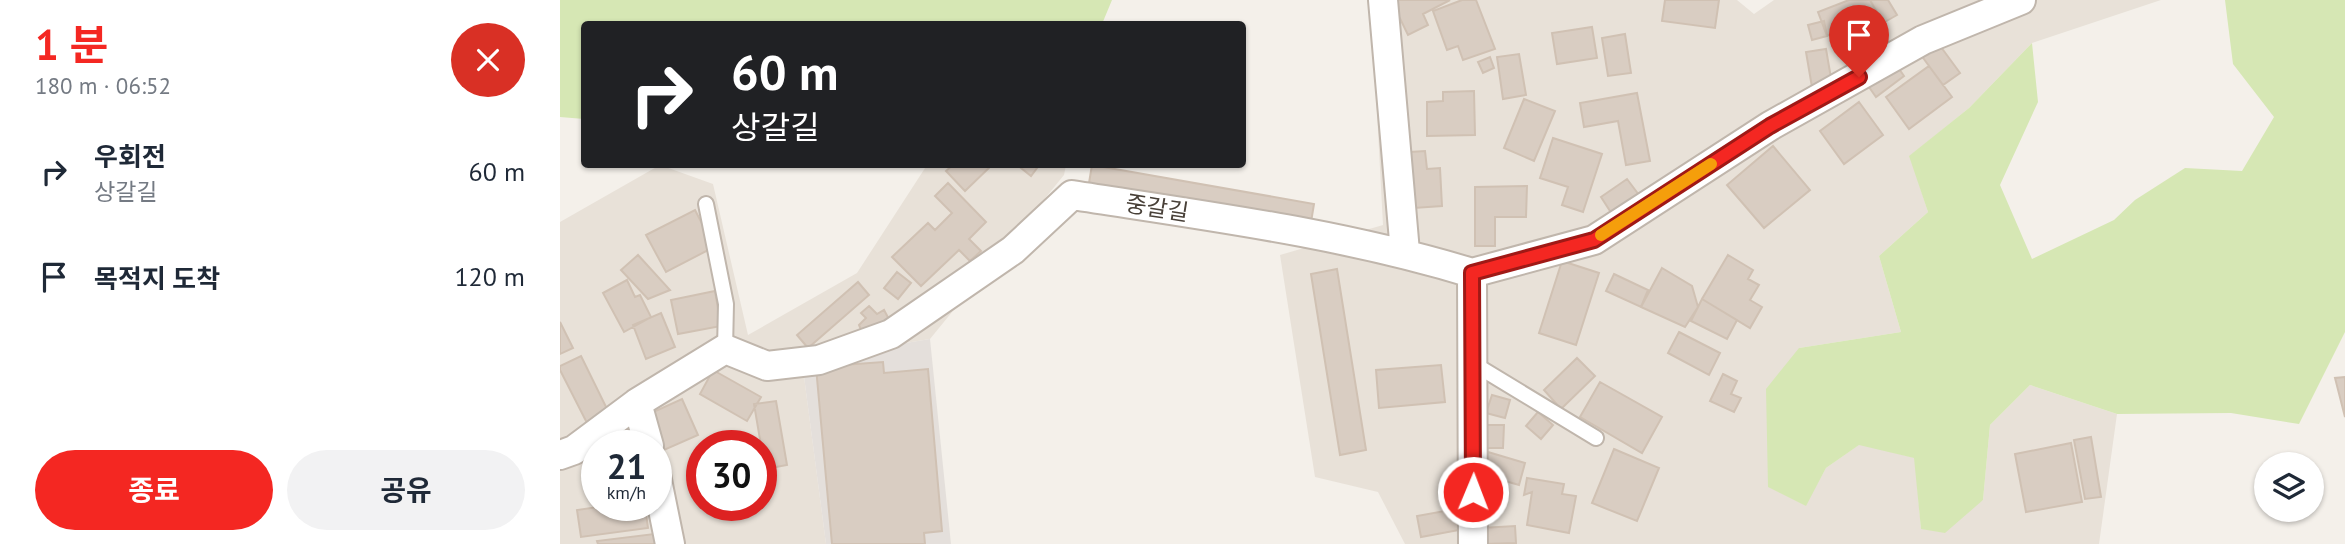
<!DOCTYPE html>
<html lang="ko">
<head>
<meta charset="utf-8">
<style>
	body { margin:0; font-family:"PT Sans","Noto Sans KR",sans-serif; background:#f2f2f3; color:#1f2937; height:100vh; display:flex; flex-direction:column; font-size:26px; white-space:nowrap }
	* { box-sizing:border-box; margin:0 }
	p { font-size:23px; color:#747a83 }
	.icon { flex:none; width:38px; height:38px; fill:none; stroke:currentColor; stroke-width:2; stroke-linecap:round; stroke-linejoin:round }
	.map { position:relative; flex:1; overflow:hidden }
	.side { display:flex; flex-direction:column; background:#fff; width:560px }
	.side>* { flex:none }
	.top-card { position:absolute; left:21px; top:21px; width:665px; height:147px; border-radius:7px; box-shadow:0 2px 5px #0004; background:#202124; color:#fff; overflow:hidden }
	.controls { position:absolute; left:1694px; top:452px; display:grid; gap:14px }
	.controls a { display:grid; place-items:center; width:70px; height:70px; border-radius:50%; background:#fff; box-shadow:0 2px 5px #0004; font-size:35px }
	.speed { position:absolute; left:21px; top:430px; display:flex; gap:14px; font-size:35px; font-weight:700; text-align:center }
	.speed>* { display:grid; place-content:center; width:91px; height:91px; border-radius:50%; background:#fff; box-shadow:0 2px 5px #0004; line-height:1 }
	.speed small { font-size:18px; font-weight:400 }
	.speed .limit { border:10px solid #d22; background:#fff; color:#111 }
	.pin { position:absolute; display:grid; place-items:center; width:60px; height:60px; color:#fff; margin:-72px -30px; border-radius:50% 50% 50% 0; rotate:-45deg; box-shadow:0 0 7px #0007 }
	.pin .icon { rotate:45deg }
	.me { position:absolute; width:77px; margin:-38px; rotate:1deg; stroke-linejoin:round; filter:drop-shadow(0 0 5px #0008) }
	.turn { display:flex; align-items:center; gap:24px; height:147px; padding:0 35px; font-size:32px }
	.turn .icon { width:91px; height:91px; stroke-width:2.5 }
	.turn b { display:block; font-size:49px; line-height:60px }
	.round { display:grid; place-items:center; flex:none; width:74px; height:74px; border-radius:37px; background:#f2f2f3 }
	.summary { display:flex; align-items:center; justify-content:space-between; height:119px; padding:0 35px }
	h1 { font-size:42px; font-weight:700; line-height:52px; color:#f42722 }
	.action { display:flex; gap:14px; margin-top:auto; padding:14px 35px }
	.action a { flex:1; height:80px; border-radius:42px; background:#f42722; color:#fff; font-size:28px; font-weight:700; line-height:80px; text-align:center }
	.action a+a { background:#f2f2f3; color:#1f2937 }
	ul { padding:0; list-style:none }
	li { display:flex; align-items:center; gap:21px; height:105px; padding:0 35px }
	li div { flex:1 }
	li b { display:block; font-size:26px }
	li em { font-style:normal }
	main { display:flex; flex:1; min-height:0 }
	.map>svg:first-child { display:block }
</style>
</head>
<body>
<main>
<section class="side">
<div class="summary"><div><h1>1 분</h1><p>180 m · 06:52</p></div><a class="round" style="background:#d93025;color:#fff"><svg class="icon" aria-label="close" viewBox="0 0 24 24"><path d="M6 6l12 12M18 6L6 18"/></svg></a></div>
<ul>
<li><svg class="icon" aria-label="right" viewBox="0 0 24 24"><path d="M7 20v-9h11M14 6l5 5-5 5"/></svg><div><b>우회전</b><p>상갈길</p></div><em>60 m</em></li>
<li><svg class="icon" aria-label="arrive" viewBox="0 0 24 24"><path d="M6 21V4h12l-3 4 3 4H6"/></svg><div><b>목적지 도착</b></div><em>120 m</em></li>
</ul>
<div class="action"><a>종료</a><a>공유</a></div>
</section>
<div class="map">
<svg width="1785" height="544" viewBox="0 0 1785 544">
	<rect width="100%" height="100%" fill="#f4f0ea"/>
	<path fill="#e8e1d8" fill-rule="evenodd" d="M811,0H1177L1194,14L1214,0H1601L1472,43L1409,108L1350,156L1368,212L1319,256L1341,332L1239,348L1245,506L1266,468L1300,444L1355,458L1361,529L1423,500L1430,425L1470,385L1557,414L1539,544H845L818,492L755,477L720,255L823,225Z
		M100,165L153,184L188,335L297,273L367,165H506L504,175L370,339L315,348L243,369L266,544H0V222ZM37,446H96V506H37ZM142,446H201V506H142Z"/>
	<path fill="#e4dfdb" d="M370,339L391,544H266L243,369L315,348Z"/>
	<path fill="#d6e7b4" d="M0,0H552L542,24H24V119L0,117Z
		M1665,0H1785V332L1739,424L1671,413L1557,414L1470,385L1430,425L1423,500L1385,533L1361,529L1354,458L1299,445L1266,468L1246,506L1208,487L1206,389L1239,348L1341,332L1319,256L1368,212L1349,156L1409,108L1472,43L1478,102L1440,185L1472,259L1554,220L1575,200L1625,168L1682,171L1714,117L1673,64Z"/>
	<path fill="#d9cdc2" stroke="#d0c1b3" stroke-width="2" d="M835,0H890L863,14L868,25L848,35L832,2Z
		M902,0H916L935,49L903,60L898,46L887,50L873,11Z
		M1105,0H1159L1155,28L1102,21Z
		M1289,0H1310L1317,12L1267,36L1258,12Z
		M1310,0H1328L1337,15L1323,23Z
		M1264,21L1267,36L1252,40L1248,25Z
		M1032,27L1037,58L997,64L992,33Z
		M1065,34L1071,73L1048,76L1042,38Z
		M1378,43L1400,73L1383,85L1361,55Z
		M1266,49L1272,84L1252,87L1246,52Z
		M959,54L966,95L943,99L937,57Z
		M930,57L934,68L923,73L918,62Z
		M1337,66L1344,76L1316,97L1309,87Z
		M1369,66L1392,97L1349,129L1326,97Z
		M914,91L915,135L867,136V102L883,101V92Z
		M1077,93L1090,161L1066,165L1058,121L1024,127L1020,103Z
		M964,99L995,111L974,161L944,148Z
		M1299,102L1323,135L1284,164L1260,131Z
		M993,138L1042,154L1023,212L1002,205L1008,187L980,178Z
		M1213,146L1250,190L1204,228L1167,185Z
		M865,151L867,169L880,168L882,206L854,208L850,152Z
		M394,164H433L405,191L386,171Z
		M456,164H480L471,176Z
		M532,165L754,204L751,222L529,183Z
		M1067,179L1079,195L1052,214L1041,197Z
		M388,183L426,222L409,239L421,251L410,261L399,250L361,286L332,257L368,223L375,230L392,213L375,196Z
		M967,186L966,217H935V246H915V187Z
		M135,210L154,247L106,272L86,235Z
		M78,255L110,290L88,299L61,270Z
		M1168,255L1193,270L1188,279L1199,285L1190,300L1202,307L1190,328L1142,299Z
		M1002,261L1039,273L1016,345L979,333Z
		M1102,268L1132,286L1138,307L1125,327L1081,307Z
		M777,269L806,450L780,455L751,274Z
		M337,272L351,283L338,299L324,288Z
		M1054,274L1088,290L1081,307L1046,291Z
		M67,280L75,297L80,295L91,317L64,332L43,293Z
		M298,282L309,295L248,348L237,335Z
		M155,291L161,326L118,334L111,300Z
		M1142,299L1177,320L1167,339L1131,321Z
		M309,306L317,314L324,310L331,323L304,337L299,325L306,318L301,313Z
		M101,313L115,347L86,359L73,325Z
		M0,322L13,348L0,354Z
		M1119,332L1160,353L1149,375L1108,353Z
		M21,356L50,415L28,425L0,370V366Z
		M1017,358L1035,376L1001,409L984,390Z
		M323,362L324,373L368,369L382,531L364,533L365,544H272L256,367Z
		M881,365L885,402L819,408L816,370Z
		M153,370L201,397L187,421L140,394Z
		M1163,374L1177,381L1171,394L1181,398L1174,412L1150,401Z
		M1785,377V417L1775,378Z
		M1040,382L1102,417L1082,453L1020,417Z
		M932,395L950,400L945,418L926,413Z
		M122,399L138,435L104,450L91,413Z
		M216,401L227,465L205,469L194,404Z
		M978,412L993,425L981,439L966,426Z
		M921,425H944L943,448H920Z
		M1531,437L1541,497L1525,499L1514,440Z
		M185,439L186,446H151V445Z
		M1511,443L1522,502L1466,512L1455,454Z
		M1054,449L1099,468L1077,521L1032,503Z
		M928,452L965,463L959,485L921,474Z
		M967,478L1004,484L1002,494L1016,496L1009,533L967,525L972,492L964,495Z
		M45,506H85L88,528L21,537L17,510Z
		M896,509L899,530L861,537L857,516Z
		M955,526L956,543L923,544L922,528Z
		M94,534L96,544H38L37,541Z"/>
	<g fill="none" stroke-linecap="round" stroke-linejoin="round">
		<g stroke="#c0b6ac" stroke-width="18">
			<path id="lane" d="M146,204L166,304L165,349
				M914,364L1036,438"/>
		</g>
		<g stroke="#c0b6ac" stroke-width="32">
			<path id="street" d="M823,0L845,252
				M912,273L1034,240L1210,126L1363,40L1461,0
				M77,403L89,446
				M0,455L14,450L77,403L165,349L207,366L259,360L331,334L453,250L512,195C647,216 781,233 912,273L913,544
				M96,475L110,544"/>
		</g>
		<use href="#lane" stroke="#fff" stroke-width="14"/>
		<use href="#street" stroke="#fff" stroke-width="28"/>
	</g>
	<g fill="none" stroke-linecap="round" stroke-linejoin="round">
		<g stroke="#9f1916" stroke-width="18">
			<path id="route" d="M913,492L912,273L1034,240L1210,126L1299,77"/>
		</g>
		<use href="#route" stroke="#f42722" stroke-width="12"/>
		<path stroke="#f59e0b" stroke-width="12" d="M1041,235L1151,164"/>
	</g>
	<g text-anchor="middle" stroke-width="5" stroke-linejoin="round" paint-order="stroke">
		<g font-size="23" fill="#484038" stroke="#fff">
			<text transform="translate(597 208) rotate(9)" y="8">중갈길</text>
		</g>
	</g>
</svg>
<div class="controls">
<a><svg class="icon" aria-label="layers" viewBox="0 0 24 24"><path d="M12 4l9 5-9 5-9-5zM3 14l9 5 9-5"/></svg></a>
</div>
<div class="speed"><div>21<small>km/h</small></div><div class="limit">30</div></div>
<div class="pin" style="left:1299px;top:77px;background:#d93025"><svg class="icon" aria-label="arrive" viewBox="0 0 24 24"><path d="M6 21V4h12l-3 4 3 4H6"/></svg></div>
<svg class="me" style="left:913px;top:492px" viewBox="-20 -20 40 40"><circle r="17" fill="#f42722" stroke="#fff" stroke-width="3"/><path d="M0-11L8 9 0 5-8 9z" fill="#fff"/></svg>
<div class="top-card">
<div class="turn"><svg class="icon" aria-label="right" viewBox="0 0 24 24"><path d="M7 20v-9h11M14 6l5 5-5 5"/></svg><div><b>60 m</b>상갈길</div></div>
</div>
</div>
</main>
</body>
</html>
